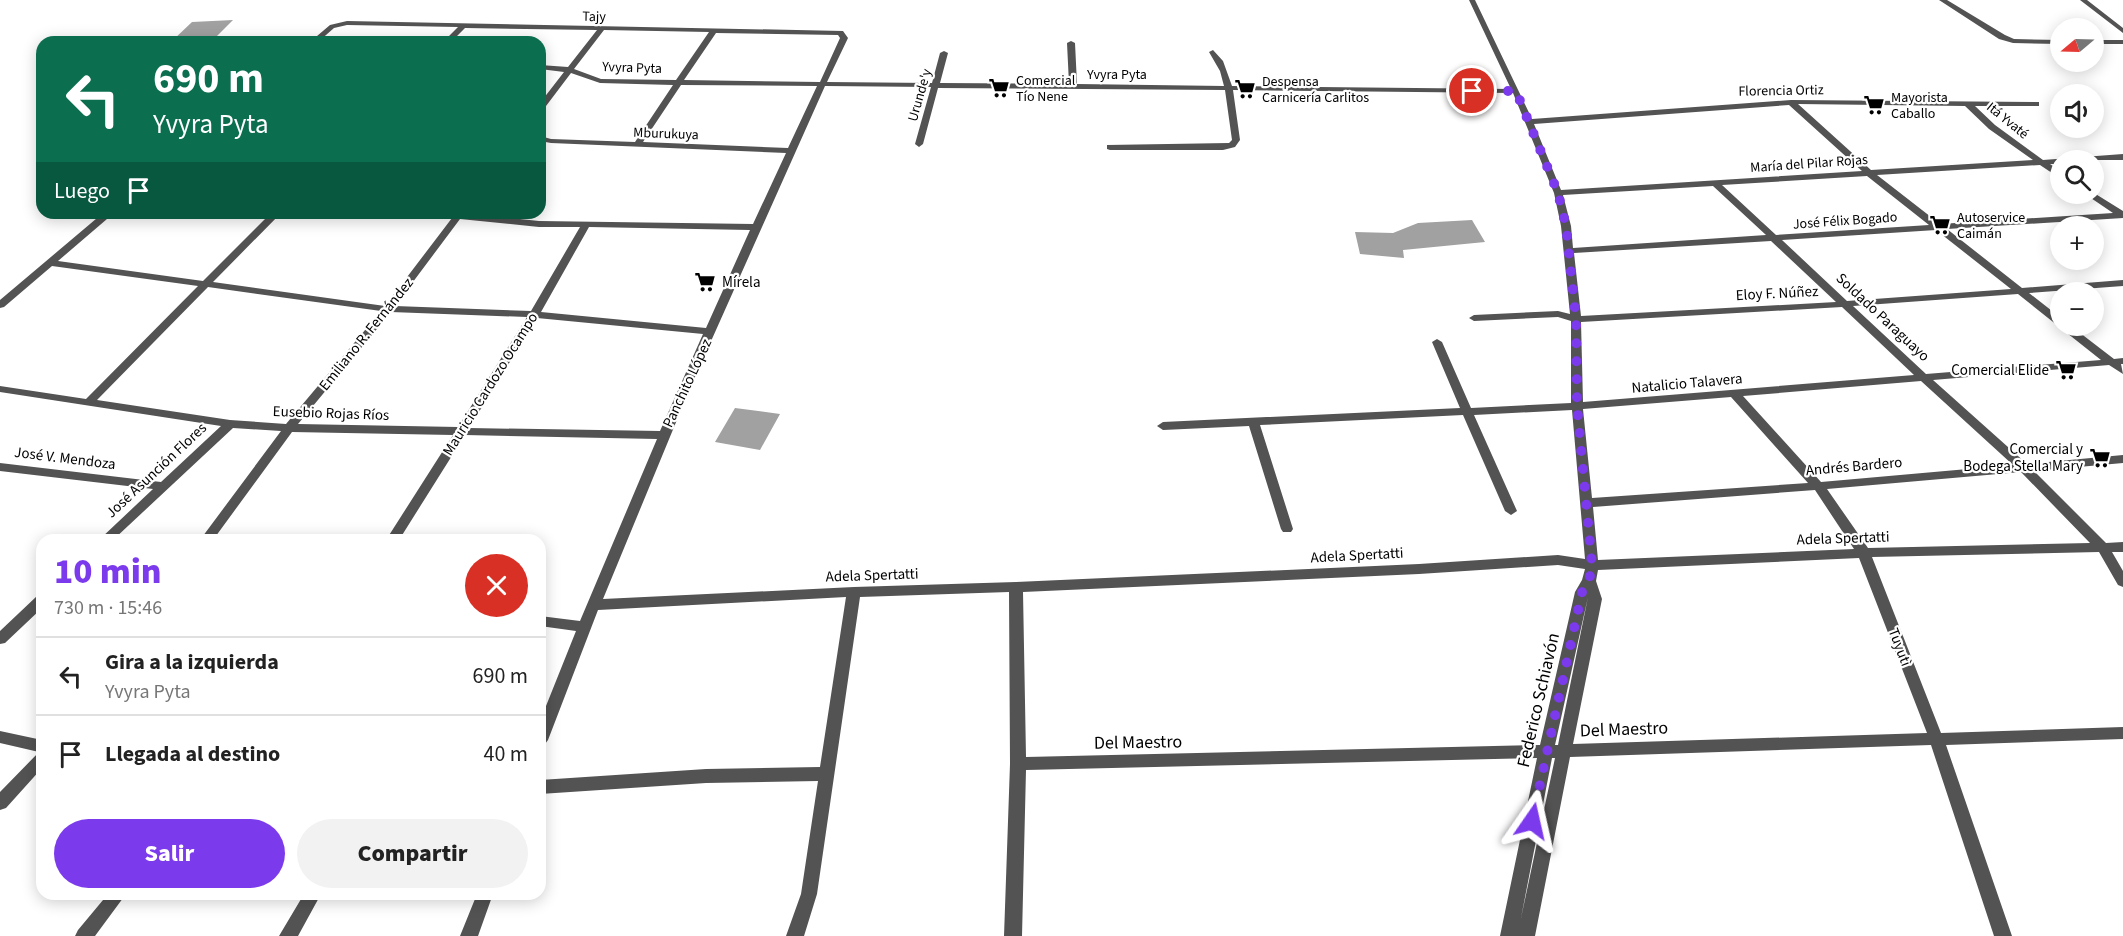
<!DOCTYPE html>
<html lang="es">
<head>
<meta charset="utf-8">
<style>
	body { margin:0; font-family:"Source Sans 3",sans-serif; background:#f2f2f2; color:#222; height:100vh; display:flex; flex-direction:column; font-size:22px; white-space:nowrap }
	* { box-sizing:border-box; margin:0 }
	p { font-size:20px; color:#767676 }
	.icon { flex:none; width:33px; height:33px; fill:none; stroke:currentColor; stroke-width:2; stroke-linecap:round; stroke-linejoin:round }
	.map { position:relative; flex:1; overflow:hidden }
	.details { position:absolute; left:36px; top:534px; width:510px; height:366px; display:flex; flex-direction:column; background:#fff; border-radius:18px; box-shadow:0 3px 15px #0003 }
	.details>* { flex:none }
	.hud { position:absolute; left:36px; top:36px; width:510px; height:183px; border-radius:18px; box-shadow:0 3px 15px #0003; background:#0b6e4f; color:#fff; overflow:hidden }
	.needle { width:39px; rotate:251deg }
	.fabs { position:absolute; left:2050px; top:18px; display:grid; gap:12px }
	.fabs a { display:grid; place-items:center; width:54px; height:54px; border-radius:50%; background:#fff; box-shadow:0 3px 15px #0003; font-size:30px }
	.pin { position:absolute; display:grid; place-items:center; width:51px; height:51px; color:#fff; margin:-26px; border:3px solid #fff; border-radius:50%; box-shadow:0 2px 6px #0007 }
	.me { position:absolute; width:66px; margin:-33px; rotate:11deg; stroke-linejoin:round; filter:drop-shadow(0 0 4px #0008) }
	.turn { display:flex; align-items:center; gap:21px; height:126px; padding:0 18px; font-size:27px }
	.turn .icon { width:78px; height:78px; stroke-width:2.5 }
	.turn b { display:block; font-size:42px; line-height:51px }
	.then { display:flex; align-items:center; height:57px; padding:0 18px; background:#0003; gap:12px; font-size:22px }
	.round { display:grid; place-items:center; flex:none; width:63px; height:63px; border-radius:32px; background:#f2f2f2 }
	.summary { display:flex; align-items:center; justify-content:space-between; height:102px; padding:0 18px }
	h1 { font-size:36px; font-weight:800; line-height:45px; color:#7c3aed }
	.primary-button { display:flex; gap:12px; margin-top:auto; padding:12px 18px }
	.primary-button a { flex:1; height:69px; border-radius:36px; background:#7c3aed; color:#fff; font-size:24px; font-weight:800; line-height:69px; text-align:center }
	.primary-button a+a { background:#f2f2f2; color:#222 }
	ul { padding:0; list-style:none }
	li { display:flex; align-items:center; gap:18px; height:78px; padding:0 18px; border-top:2px solid #e0e0e0 }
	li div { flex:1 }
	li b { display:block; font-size:22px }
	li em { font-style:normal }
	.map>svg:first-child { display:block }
</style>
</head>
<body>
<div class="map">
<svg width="2123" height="936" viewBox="0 0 2123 936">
	<rect width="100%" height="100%" fill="#fff"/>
	<path fill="#a1a1a1" d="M233,20L211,42H171L192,22Z
		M1472,220L1485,242L1403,250L1404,258L1360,254L1355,232L1393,233L1418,223Z
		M735,408L780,414L760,450L715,442Z"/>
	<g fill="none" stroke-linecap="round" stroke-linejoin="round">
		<path fill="#535353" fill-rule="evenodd" d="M1469,0H1475L1532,119L1791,100L2036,102H2039V106H1975L1995,125L2043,160L2123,154V160H2061V164H2050L2061,172V179L2040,165L1877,175L1940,224L2113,213L2085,194L2094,193L2123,211V218L1947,229L2022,288L2123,280V286L2029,293L2061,318V326H2071L2114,359L2123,358V364H2121L2123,374L2109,365L1933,380L2027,464L2123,455V463L2034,471L2106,543L2123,542V552H2112L2123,571V587L2118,585L2099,552L1872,557L1941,733L2123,727V739L1946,745L2012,936H1994L1931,745L1570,757L1535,936H1500L1537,758L1026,770L1022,936H1004L1010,764L1009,592L860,597L817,894L804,936H786L801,894L818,781L706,783L540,794V780L706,769L820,767L846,597L598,610L548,740L545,744L540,746V721L576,631L540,626V616L580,621L657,439L465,435L399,540H386L453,435L292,432L213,540H200L281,431L233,428L113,540H99L153,489L0,471V463L161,482L221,426L0,392V386L86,399L198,286L52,266L4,307L0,308V300L103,213H114L58,261L203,281L271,213H281L213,282L385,306L452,218L431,216L426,213H465L539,221L753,224L786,153L551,143L540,141V136L551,139L635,142L673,85L600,83L571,73L543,110H540V103L564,72L540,69V65L568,67L597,30L465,28L451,42H443L458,27L347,25L334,28L318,42H310L330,25L347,21L843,31L848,38L827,82L932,83L940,53L944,51L948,53L940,83L1069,84L1067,43L1071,41L1075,43L1077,84L1224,86L1220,71L1209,52L1213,50L1223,61L1232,86L1511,89ZM604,30L709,32L676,80L601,79L574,69ZM716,33L838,35L840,38L820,82L684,80ZM681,85L817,86L788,148L643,142ZM825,86L931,87L915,144L919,147L923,144L938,88L1225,90L1232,140L1229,143L1107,145V149L1110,150H1223L1235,147L1240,140L1233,90L1513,93L1554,193L1561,226L1570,314L1558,311L1474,315L1469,318L1474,321L1558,317L1571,321V403L1471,408L1442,342L1437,339L1432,342L1460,408L1163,422L1157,426L1163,430L1249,426L1281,529L1283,532H1291L1293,529L1260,425L1463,415L1505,511L1511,515L1517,511L1474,415L1572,410L1585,559L1558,555L1419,564L1016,582L854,587L603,599L691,386ZM1798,104L1965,106L1989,129L2033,160L1871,170ZM1789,105L1862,171L1561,190L1534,124ZM1867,176L1929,225L1776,235L1722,185ZM1713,186L1766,235L1573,248L1571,226L1563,195ZM460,219L539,227H580L531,311L395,306ZM589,227L750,230L706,328L541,312ZM1936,230L2011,289L1847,301L1782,240ZM1771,241L1836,302L1581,316L1574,253ZM208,287L381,311L286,424L230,420L97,400ZM2018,294L2101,360L1926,374L1853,306ZM1842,307L1914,375L1583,402L1581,322ZM391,312L527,317L458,427L298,424ZM537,318L703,334L660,431L469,428ZM1921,381L2013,465L1821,482L1743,396ZM1731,397L1808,483L1592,498L1583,409ZM2021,472L2090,543L1868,548L1827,489ZM1815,490L1854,549L1598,560L1593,507ZM1859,558L1927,733L1573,744L1602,599L1596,581L1598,570ZM1558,565L1585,569L1582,580L1575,592L1540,745L1026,757L1023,592L1419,574ZM1588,597L1558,745H1555ZM1552,758H1555L1521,918Z
			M1939,0H1947L2005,35L2014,39L2061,40V44L2013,43L1999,39Z
			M2080,0H2087L2123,28V33Z
			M2094,40H2123V44H2094Z
			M42,595V608L5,643L0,644V631L37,596Z
			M0,731L42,740V768L6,808L0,810V792L39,752L0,743Z
			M108,894H126L95,936H75L78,930Z
			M304,894H321L298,936H279Z
			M477,894H493L478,936H460Z"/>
	</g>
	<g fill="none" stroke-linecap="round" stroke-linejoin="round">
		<path stroke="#7c3aed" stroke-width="10" stroke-dasharray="0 18" d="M1472,91H1516L1558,193L1566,226L1576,319L1577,406L1592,565L1589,581L1582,592L1532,821"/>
	</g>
	<defs>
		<g id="supermarket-bare" transform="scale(1.62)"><path d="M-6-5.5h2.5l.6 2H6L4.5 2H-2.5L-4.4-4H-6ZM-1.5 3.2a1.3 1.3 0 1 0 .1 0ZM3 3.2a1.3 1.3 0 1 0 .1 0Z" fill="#000" stroke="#fff" stroke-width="2.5" paint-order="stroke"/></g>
	</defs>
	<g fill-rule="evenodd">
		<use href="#supermarket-bare" x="999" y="88"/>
		<use href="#supermarket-bare" x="1245" y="89"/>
		<use href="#supermarket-bare" x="1874" y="105"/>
		<use href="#supermarket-bare" x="1940" y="225"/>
		<use href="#supermarket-bare" x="705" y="282"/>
		<use href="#supermarket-bare" x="2066" y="370"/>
		<use href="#supermarket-bare" x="2100" y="458"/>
	</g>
	<g text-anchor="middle" stroke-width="4.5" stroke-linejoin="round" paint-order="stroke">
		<g font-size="14" fill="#000" stroke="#fff">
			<text transform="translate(594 16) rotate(1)" y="5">Tajy</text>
			<text transform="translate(632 67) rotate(2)" y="5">Yvyra Pyta</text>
			<text x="1117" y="79">Yvyra Pyta</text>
			<text transform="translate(1781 90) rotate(-1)" y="5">Florencia Ortiz</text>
			<text transform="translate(919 95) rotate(-74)" y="5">Urunde'y</text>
			<text transform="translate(2008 120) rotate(39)" y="5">Itá Yvaté</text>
			<text transform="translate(666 133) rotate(2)" y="5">Mburukuya</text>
			<text transform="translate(1809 163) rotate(-4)" y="5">María del Pilar Rojas</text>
			<text transform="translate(1845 220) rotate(-4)" y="5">José Félix Bogado</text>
		</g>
		<g font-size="14" fill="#000" stroke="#fff" text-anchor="start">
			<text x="1016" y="85">Comercial<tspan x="1016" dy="16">Tío Nene</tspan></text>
			<text x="1262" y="86">Despensa<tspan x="1262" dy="16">Carnicería Carlitos</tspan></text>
			<text x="1891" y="102">Mayorista<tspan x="1891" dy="16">Caballo</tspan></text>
			<text x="1957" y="222">Autoservice<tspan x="1957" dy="16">Caimán</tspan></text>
		</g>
		<g font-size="15" fill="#000" stroke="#fff" text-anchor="end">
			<text x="722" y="287" text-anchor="start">Mírela</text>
			<text x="2049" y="375">Comercial Elide</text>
			<text x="2083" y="454">Comercial y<tspan x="2083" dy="17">Bodega Stella Mary</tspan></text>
		</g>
		<g font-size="15" fill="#000" stroke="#fff">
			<text transform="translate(1777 293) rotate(-3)" y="5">Eloy F. Núñez</text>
			<text transform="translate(1883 317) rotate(43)" y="5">Soldado Paraguayo</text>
			<text transform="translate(366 334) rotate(-51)" y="5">Emiliano R. Fernández</text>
			<text transform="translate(687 383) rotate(-65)" y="5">Panchito López</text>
			<text transform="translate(1687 383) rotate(-5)" y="5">Natalicio Talavera</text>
			<text transform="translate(490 384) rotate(-58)" y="5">Mauricio Cardozo Ocampo</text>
			<text transform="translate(331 413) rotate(2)" y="5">Eusebio Rojas Ríos</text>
			<text transform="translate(65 458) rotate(7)" y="5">José V. Mendoza</text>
			<text transform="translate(1854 466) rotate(-5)" y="5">Andrés Bardero</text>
			<text transform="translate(156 470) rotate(-43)" y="5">José Asunción Flores</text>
			<text transform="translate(1843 538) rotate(-2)" y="5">Adela Spertatti</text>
			<text transform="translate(1357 555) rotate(-3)" y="5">Adela Spertatti</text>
			<text transform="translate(872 575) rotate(-2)" y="5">Adela Spertatti</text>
			<text transform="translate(1900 647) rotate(69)" y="5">Tuyutì</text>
		</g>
		<g font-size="18" fill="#000" stroke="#fff">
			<text transform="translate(1538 700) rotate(-77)" y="6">Federico Schiavón</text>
			<text transform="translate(1624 729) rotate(-2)" y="6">Del Maestro</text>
			<text transform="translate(1138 742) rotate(-1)" y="6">Del Maestro</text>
		</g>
	</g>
</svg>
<div class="fabs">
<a><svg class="needle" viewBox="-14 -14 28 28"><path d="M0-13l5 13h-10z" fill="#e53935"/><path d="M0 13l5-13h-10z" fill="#767676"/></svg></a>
<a><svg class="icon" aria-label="sound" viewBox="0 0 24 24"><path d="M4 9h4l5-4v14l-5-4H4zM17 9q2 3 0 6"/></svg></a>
<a><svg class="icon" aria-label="search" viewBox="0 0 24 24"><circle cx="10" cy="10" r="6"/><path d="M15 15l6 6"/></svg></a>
<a>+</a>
<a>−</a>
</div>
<div class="pin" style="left:1472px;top:91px;background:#d93025"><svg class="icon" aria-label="arrive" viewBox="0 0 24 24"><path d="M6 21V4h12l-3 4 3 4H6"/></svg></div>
<svg class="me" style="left:1532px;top:821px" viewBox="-20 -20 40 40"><path d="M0-17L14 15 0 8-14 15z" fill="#7c3aed" stroke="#fff" stroke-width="4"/></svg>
<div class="hud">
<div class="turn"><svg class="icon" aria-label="left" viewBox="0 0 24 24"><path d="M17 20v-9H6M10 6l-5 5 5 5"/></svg><div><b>690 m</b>Yvyra Pyta</div></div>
<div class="then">Luego<svg class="icon" aria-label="arrive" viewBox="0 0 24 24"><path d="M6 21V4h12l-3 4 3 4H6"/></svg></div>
</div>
<section class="details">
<div class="summary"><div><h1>10 min</h1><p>730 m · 15:46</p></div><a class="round" style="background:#d93025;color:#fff"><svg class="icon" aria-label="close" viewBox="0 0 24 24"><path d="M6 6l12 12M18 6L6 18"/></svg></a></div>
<ul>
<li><svg class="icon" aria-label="left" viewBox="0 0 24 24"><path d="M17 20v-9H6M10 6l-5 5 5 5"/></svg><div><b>Gira a la izquierda</b><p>Yvyra Pyta</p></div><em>690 m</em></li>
<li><svg class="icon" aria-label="arrive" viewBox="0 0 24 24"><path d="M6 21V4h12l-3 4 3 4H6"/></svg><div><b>Llegada al destino</b></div><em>40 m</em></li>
</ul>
<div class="primary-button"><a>Salir</a><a>Compartir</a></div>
</section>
</div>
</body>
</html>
